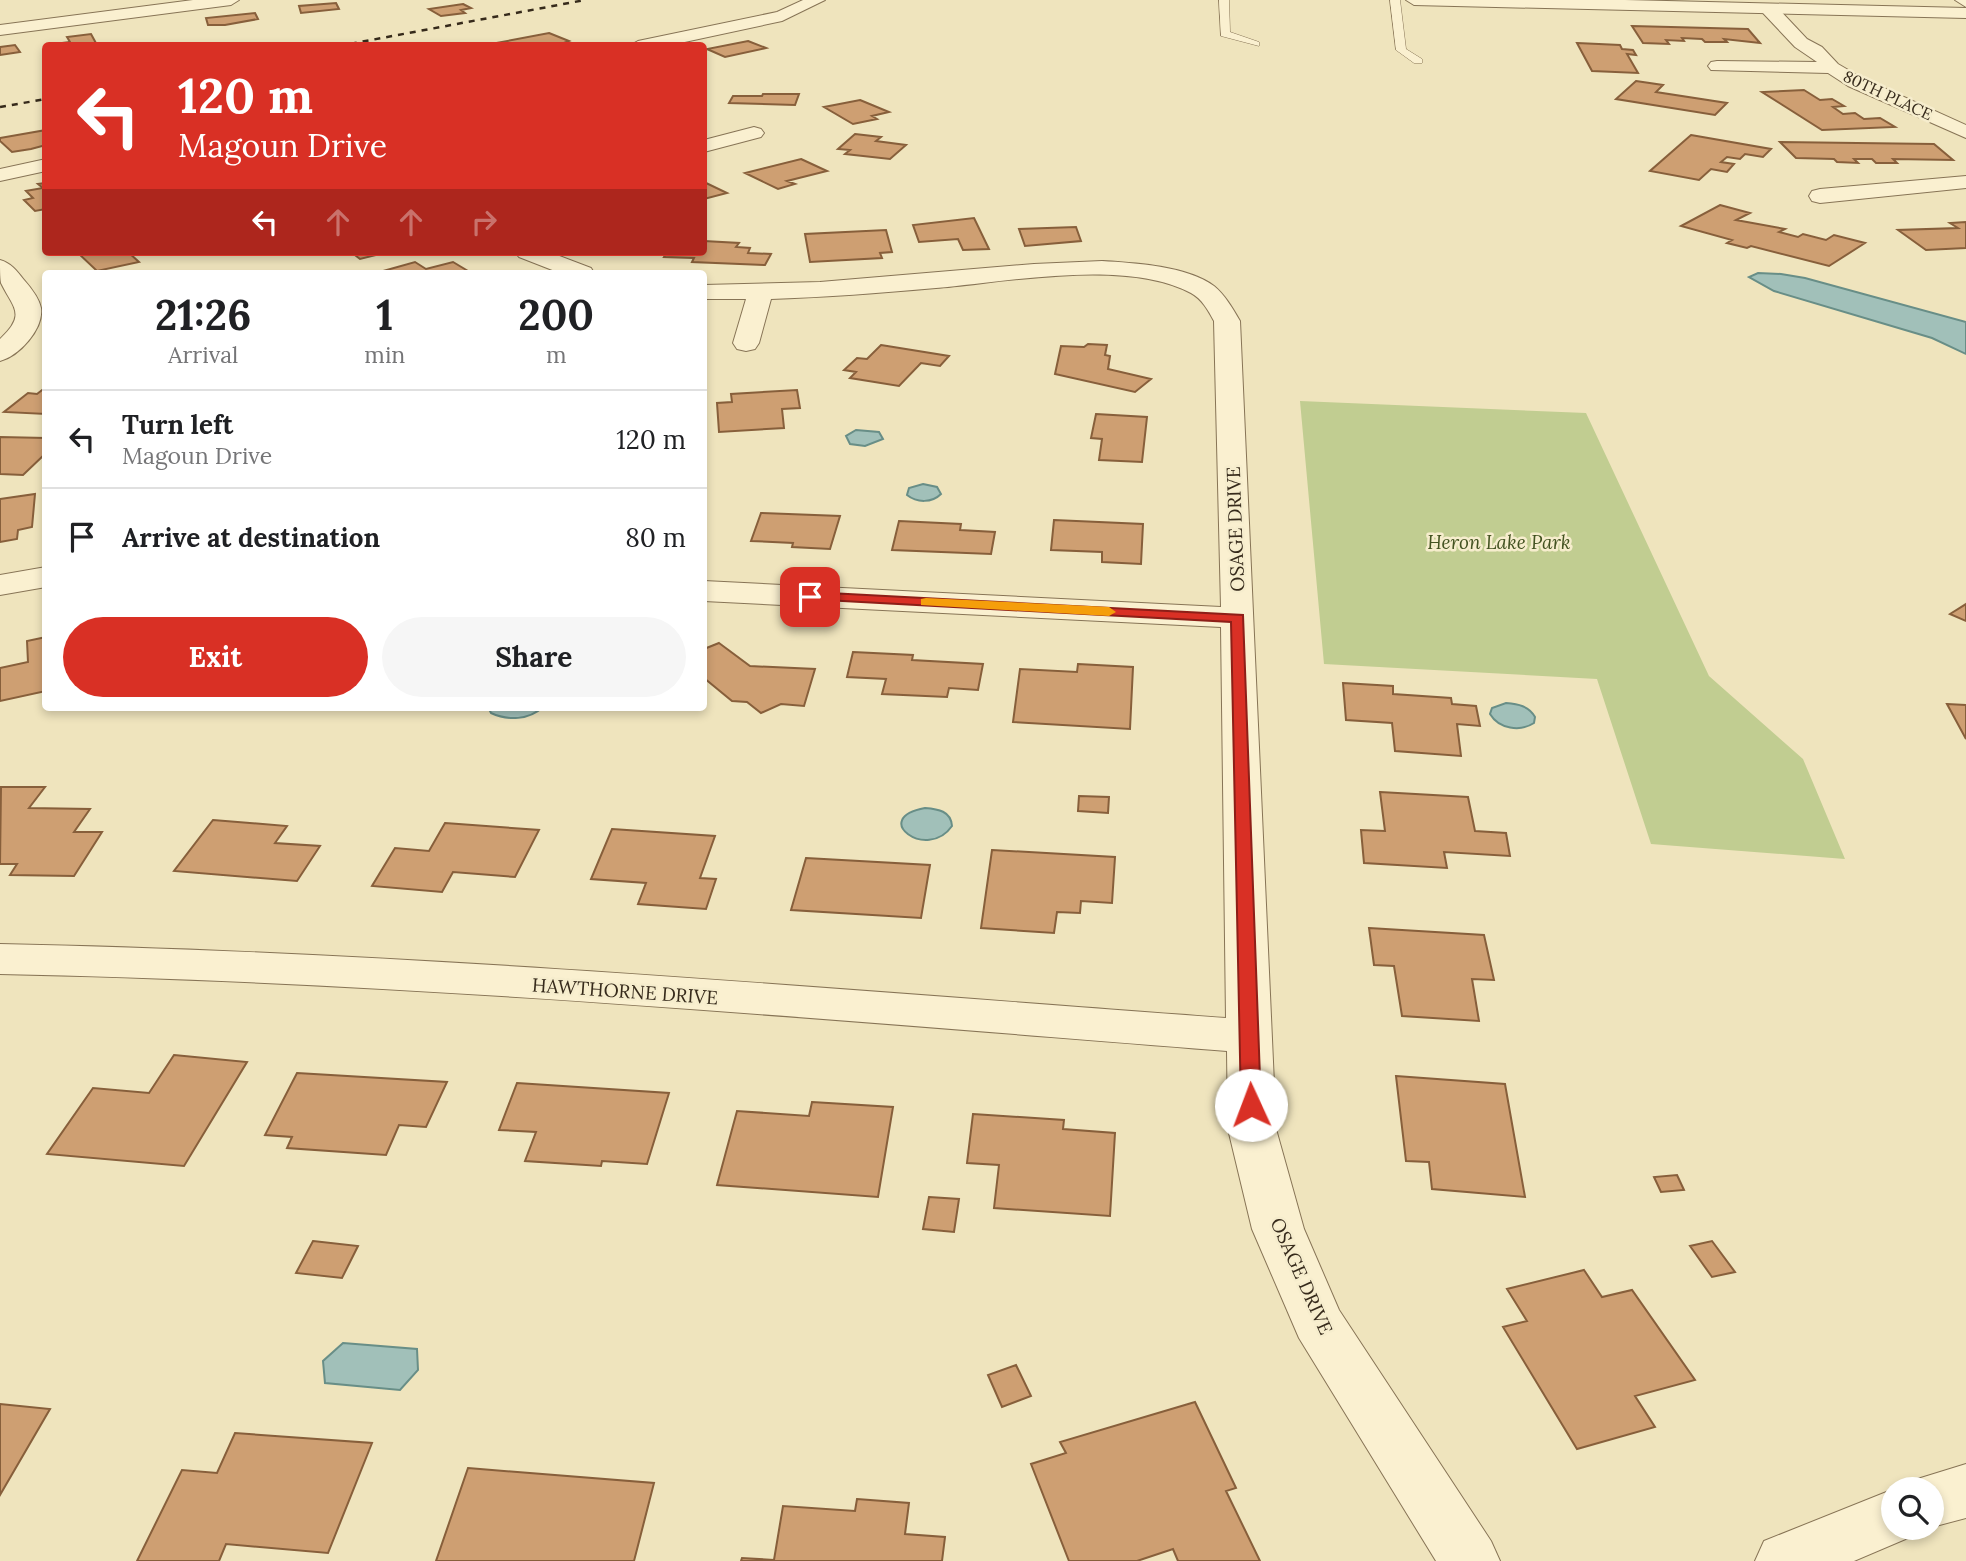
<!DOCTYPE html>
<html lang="en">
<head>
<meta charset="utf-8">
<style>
	body { margin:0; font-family:Lora,serif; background:#f6f6f6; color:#202124; height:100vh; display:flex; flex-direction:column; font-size:26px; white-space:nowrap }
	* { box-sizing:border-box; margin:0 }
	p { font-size:23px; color:#757577 }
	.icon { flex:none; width:38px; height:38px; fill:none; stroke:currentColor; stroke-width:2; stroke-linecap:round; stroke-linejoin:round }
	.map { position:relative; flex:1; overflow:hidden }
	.side { position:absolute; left:42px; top:270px; width:665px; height:441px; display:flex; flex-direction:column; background:#fff; border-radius:7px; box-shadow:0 4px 10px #0003 }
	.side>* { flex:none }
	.banner { position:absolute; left:42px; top:42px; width:665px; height:214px; border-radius:7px; box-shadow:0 4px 10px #0003; background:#d93025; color:#fff; overflow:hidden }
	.tools { position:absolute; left:1881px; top:1477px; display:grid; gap:14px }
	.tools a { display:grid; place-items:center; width:63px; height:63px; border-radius:50%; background:#fff; box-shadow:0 4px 10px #0003; font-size:35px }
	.pin { position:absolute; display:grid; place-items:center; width:60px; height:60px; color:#fff; margin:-30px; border-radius:14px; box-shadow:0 4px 10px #0006 }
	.me { position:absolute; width:77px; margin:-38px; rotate:358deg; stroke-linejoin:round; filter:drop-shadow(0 0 5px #0008) }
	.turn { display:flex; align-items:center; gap:24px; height:147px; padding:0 21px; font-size:32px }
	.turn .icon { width:91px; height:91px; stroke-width:2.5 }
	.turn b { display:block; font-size:49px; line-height:60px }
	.lanes { display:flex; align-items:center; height:66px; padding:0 21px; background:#0003; justify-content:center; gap:35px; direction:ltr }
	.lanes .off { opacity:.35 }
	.eta { display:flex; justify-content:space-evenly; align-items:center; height:119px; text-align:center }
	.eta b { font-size:42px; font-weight:700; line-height:49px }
	.action { display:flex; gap:14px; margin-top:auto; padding:14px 21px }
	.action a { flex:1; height:80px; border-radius:42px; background:#d93025; color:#fff; font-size:28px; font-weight:700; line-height:80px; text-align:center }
	.action a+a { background:#f6f6f6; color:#202124 }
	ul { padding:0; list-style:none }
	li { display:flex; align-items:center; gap:21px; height:98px; padding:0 21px; border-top:2px solid #e0e0e0 }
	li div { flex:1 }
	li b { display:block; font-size:26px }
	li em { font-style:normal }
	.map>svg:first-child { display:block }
</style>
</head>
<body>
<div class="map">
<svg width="1966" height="1561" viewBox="0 0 1966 1561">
	<rect width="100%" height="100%" fill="#efe4bd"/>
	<path fill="#c1cd91" d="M1300,401L1586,413L1709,676L1803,759L1845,859L1651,844L1597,679L1324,664Z"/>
	<path fill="#a1c0b9" stroke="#688e87" stroke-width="2" d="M1781,274L1805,278L1966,322V354L1932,338L1774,291L1749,277L1758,273Z
		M856,430L879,432L883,439L865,446L850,444L846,436Z
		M923,484L937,487L941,494C932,503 917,503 907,495L909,488Z
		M1506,703C1518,704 1529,706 1535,717L1534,723C1520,732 1499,729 1490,714L1492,708Z
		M488,707H543C529,720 508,721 491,713Z
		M925,808C938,809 951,811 952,826C927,862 869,818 925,808Z
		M343,1343L417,1349L418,1370L400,1390L325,1383L323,1361Z"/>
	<path fill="#ce9f72" stroke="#875f3b" stroke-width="2" d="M336,3L339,9L301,13L299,6Z
		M463,4L471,8L461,10L465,13L441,16L429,9Z
		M255,13L258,19L225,25H208L206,18Z
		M1632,26L1748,29L1760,43L1724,39L1727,42H1705L1702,39L1682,38L1684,41L1666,40L1669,44L1643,43Z
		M549,33L569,41L556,46L491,44Z
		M91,34L97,45H46L70,42L67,37Z
		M748,41L766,48L725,57L707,49Z
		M1577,43L1620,45L1622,49L1633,50L1636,55L1627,54L1638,73L1592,71Z
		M15,45L20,52L0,55V47Z
		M1636,81L1663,85L1656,92L1727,103L1715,115L1616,99Z
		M1804,90L1820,100L1832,99L1844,106L1833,107L1843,114L1855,113L1864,119L1880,118L1895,127L1822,130L1762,92Z
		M763,94H799L795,105L729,103L733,96H762Z
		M860,100L889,112L872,116L877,119L853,124L824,107Z
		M46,130V145L31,149L12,152L0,141V138Z
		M855,134L881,137L876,141L906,145L890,159L845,154L850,150L838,149Z
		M1691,135L1771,149L1763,157L1745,154L1740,159L1727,157L1721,162L1734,164L1727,172L1711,169L1699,180L1650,171Z
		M1780,142L1934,144L1953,160L1893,159L1897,163H1876L1872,159H1854L1858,163L1837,162L1834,159L1796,158Z
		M801,159L827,171L787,181L795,184L778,189L745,173Z
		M704,182L727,193L704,199Z
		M46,183V209L35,211L24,200L33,198L26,191L43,188L38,184Z
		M1720,205L1750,213L1736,220L1785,229L1779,232L1798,237L1803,234L1826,240L1834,235L1865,243L1829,266L1751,246L1747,248L1727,243L1732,240L1681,226Z
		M974,218L989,249L963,250L958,239L919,242L913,225Z
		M1966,222V248L1926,250L1898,230L1958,228L1950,223Z
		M1076,227L1081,241L1025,246L1019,229Z
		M886,230L892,252L880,253L882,258L810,262L805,234Z
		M704,241L739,243L736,247L750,248L748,253L771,254L765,265L692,262L694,258L664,257L667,252H704Z
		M77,252H128L139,262L97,271Z
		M351,252H388L360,259Z
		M415,262L426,269L453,262L468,271L459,273H376Z
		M1088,344L1107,345L1105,355L1110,356L1108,369L1151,379L1135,392L1055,374L1061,346L1084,347Z
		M881,345L949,356L940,366L921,363L899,386L850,378L856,372L844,370L857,358L867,359Z
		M46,387V414L4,412L28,393L37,394Z
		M797,390L800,408L782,409L784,428L719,432L717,403L732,402L731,394Z
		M1096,414L1147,417L1142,462L1099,460L1102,439L1091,438Z
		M0,437L46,438V453L23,475L0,474Z
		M35,494L32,527L18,530L17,539L0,542V499Z
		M761,513L840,516L830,549L792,547L793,543L751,541Z
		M1054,520L1143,524L1141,564L1102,562V552L1051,550Z
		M899,521L961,524L960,530L995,532L991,554L892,550Z
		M1966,604V621L1950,614Z
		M46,637V691L0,701V668L28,662L27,641Z
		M719,643L750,666L815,669L804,706L781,704L761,713L747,702L732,701L704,678V649Z
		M853,652L913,655L912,660L983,664L978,690L949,688L947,697L882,694L886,679L847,677Z
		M1078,664L1133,667L1130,729L1013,722L1020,669L1077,672Z
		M1343,683L1393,686V694L1451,698L1452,704L1476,706L1480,726L1457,724L1461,756L1395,751L1392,723L1346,720Z
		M1947,704L1966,705V739Z
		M1,787H45L29,808L90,809L74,832H102L74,876L10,875L17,864H0Z
		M1380,792L1468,797L1475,831L1506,833L1510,856L1444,852L1447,868L1364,863L1361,830L1385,831Z
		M1079,796L1109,797L1108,813L1078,811Z
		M213,820L287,826L275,843L320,846L297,881L174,871Z
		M445,823L539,830L515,877L453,872L442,892L372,886L395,848L429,851Z
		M612,829L715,836L700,878L716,879L706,909L638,904L646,883L591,879Z
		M992,850L1115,857L1112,903L1081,901L1080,913L1057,912L1054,933L981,928Z
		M806,858L930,865L921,918L791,910Z
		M1369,928L1484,935L1494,980L1472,979L1479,1021L1402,1016L1394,966L1374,965Z
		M174,1055L247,1062L184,1166L47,1154L93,1088L149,1093Z
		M297,1073L447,1082L426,1127L399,1125L386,1155L287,1148L292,1137L265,1135Z
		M1396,1076L1505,1084L1525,1197L1432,1189L1429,1162L1406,1161Z
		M517,1083L669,1093L647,1164L602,1161L601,1166L525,1161L536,1132L499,1130Z
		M812,1102L893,1107L878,1197L717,1185L737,1111L809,1116Z
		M973,1114L1064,1120L1063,1129L1115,1133L1110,1216L994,1208L999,1165L967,1163Z
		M1677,1175L1684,1190L1661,1192L1654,1177Z
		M929,1197L959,1199L954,1232L923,1229Z
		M313,1241L358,1246L342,1278L296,1273Z
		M1712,1241L1735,1272L1712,1277L1690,1246Z
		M1584,1270L1602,1297L1632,1290L1695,1380L1635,1396L1655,1427L1577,1449L1503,1327L1527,1321L1507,1289Z
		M1016,1365L1031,1396L1002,1407L988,1375Z
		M1195,1402L1236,1488L1226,1491L1260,1561H1178L1173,1549L1137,1561H1069L1031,1464L1066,1453L1060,1442Z
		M0,1404L50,1409L0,1495Z
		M235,1433L372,1443L328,1553L226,1544L219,1561H137L182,1470L217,1473Z
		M468,1468L654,1483L634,1561H436Z
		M857,1499L909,1503L905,1534L945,1537L942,1561H741L742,1558L774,1560L783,1506L855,1511Z"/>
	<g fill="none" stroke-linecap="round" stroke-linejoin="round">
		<g stroke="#877456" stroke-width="1">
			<path id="service" d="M1219,0H1229L1230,32L1259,42V46L1221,36Z
				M1390,0H1400L1406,49L1422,59V63H1414L1396,50Z"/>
		</g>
		<g stroke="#877456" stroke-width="2">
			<path id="minor" d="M803,0H825L782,21L666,46H629L638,41L777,12Z
				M1955,0H1966V7Z
				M1769,4L1775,5L1807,39L1822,47L1838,64L1862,78L1966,125V138L1848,86L1828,73L1711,70L1708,66L1711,62L1717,61L1817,62L1795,47L1763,13L1761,9L1763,5Z
				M754,127L761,129L764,133L761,137L704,152V140Z
				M46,159V171L0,181V169Z
				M1966,176V188L1820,203L1812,201L1809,196L1812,191L1820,189Z
				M515,252H549L591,268L594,273H560L519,257Z
				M0,260C11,263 17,271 24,280C31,288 39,298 41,308C44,329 19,356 0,361V339C27,314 13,308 1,283C0,277 0,267 0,260Z
				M1102,261C1135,263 1187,266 1214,286C1225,295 1233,309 1240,321L1276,1129L1304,1229L1339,1310L1491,1541L1500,1561H1436L1299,1338L1252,1229L1228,1129L1227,1051C819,1019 409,982 0,974V944C409,952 818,988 1226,1018L1221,627L704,601V581L1221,607L1214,321C1208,310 1202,299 1191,293C1126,258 1007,282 936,288C881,293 826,297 771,299L759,343L755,349L746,351L737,349L733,343L746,299H704V285L820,282L1034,264Z
				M46,567V587L0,595V575Z
				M1966,1464V1518L1932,1527V1489H1907L1911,1481Z
				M1894,1489V1528H1918L1915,1535L1854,1561H1755L1764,1541Z"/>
		</g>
		<g stroke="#877456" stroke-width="2">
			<path id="tertiary" d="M193,0H239L231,5L0,35V25Z
				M1406,0H1625L1966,8V18L1414,5Z"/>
		</g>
		<use href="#service" fill="#faf0d0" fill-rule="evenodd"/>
		<use href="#minor" fill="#faf0d0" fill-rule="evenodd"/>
		<use href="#tertiary" fill="#faf0d0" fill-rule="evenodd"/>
		<path stroke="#362a1b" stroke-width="2.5" stroke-dasharray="6 6" stroke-linecap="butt" d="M339,46L585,0
			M0,107L46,99"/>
	</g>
	<path fill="#d93025" stroke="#8d1f18" stroke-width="2" d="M810,592L1243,615L1261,1105L1258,1110L1251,1113L1244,1110L1241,1105L1231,622L806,599L804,597Z"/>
	<path fill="#f59e0b" d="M926,598L1109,607L1116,612L1109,616L921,605V599Z"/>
	<g text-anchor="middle" stroke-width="5" stroke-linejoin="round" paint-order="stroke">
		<g font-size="16" fill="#362a1b" stroke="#f6edcd">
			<text transform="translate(1888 95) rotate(25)" y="6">80TH PLACE</text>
		</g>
		<g font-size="19" fill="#362a1b" stroke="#f6edcd">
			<text transform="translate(1235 529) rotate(-92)" y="7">OSAGE DRIVE</text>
			<text transform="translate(625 991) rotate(4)" y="7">HAWTHORNE DRIVE</text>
			<text transform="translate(1302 1276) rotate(66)" y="7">OSAGE DRIVE</text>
		</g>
		<g font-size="19" font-style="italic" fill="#435321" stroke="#f6edcd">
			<text x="1499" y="549">Heron Lake Park</text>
		</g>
	</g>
</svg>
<div class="tools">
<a><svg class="icon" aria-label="search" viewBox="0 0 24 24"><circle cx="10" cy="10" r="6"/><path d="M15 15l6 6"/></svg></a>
</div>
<div class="pin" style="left:810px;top:597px;background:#d93025"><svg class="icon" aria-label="arrive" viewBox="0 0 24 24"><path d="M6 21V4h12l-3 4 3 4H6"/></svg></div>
<svg class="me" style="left:1251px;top:1105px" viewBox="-20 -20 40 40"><circle r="19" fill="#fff"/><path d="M0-13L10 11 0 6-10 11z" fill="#d93025"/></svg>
<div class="banner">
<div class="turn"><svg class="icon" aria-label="left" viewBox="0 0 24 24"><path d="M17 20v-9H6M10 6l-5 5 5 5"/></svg><div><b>120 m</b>Magoun Drive</div></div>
<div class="lanes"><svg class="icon" aria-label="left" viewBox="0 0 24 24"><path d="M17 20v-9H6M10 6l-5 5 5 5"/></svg><svg class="icon off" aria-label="ahead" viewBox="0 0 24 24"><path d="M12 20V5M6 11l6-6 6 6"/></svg><svg class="icon off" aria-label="ahead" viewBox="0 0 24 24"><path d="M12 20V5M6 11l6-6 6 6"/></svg><svg class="icon off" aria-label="right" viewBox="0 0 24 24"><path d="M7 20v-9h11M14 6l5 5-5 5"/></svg></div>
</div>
<section class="side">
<div class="eta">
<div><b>21:26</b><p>Arrival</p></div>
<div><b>1</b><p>min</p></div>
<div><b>200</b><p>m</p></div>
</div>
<ul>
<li><svg class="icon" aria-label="left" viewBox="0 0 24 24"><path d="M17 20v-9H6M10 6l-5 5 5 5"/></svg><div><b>Turn left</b><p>Magoun Drive</p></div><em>120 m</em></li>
<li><svg class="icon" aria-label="arrive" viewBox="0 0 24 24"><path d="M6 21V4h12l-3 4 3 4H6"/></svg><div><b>Arrive at destination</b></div><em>80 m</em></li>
</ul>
<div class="action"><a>Exit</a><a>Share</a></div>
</section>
</div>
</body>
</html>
